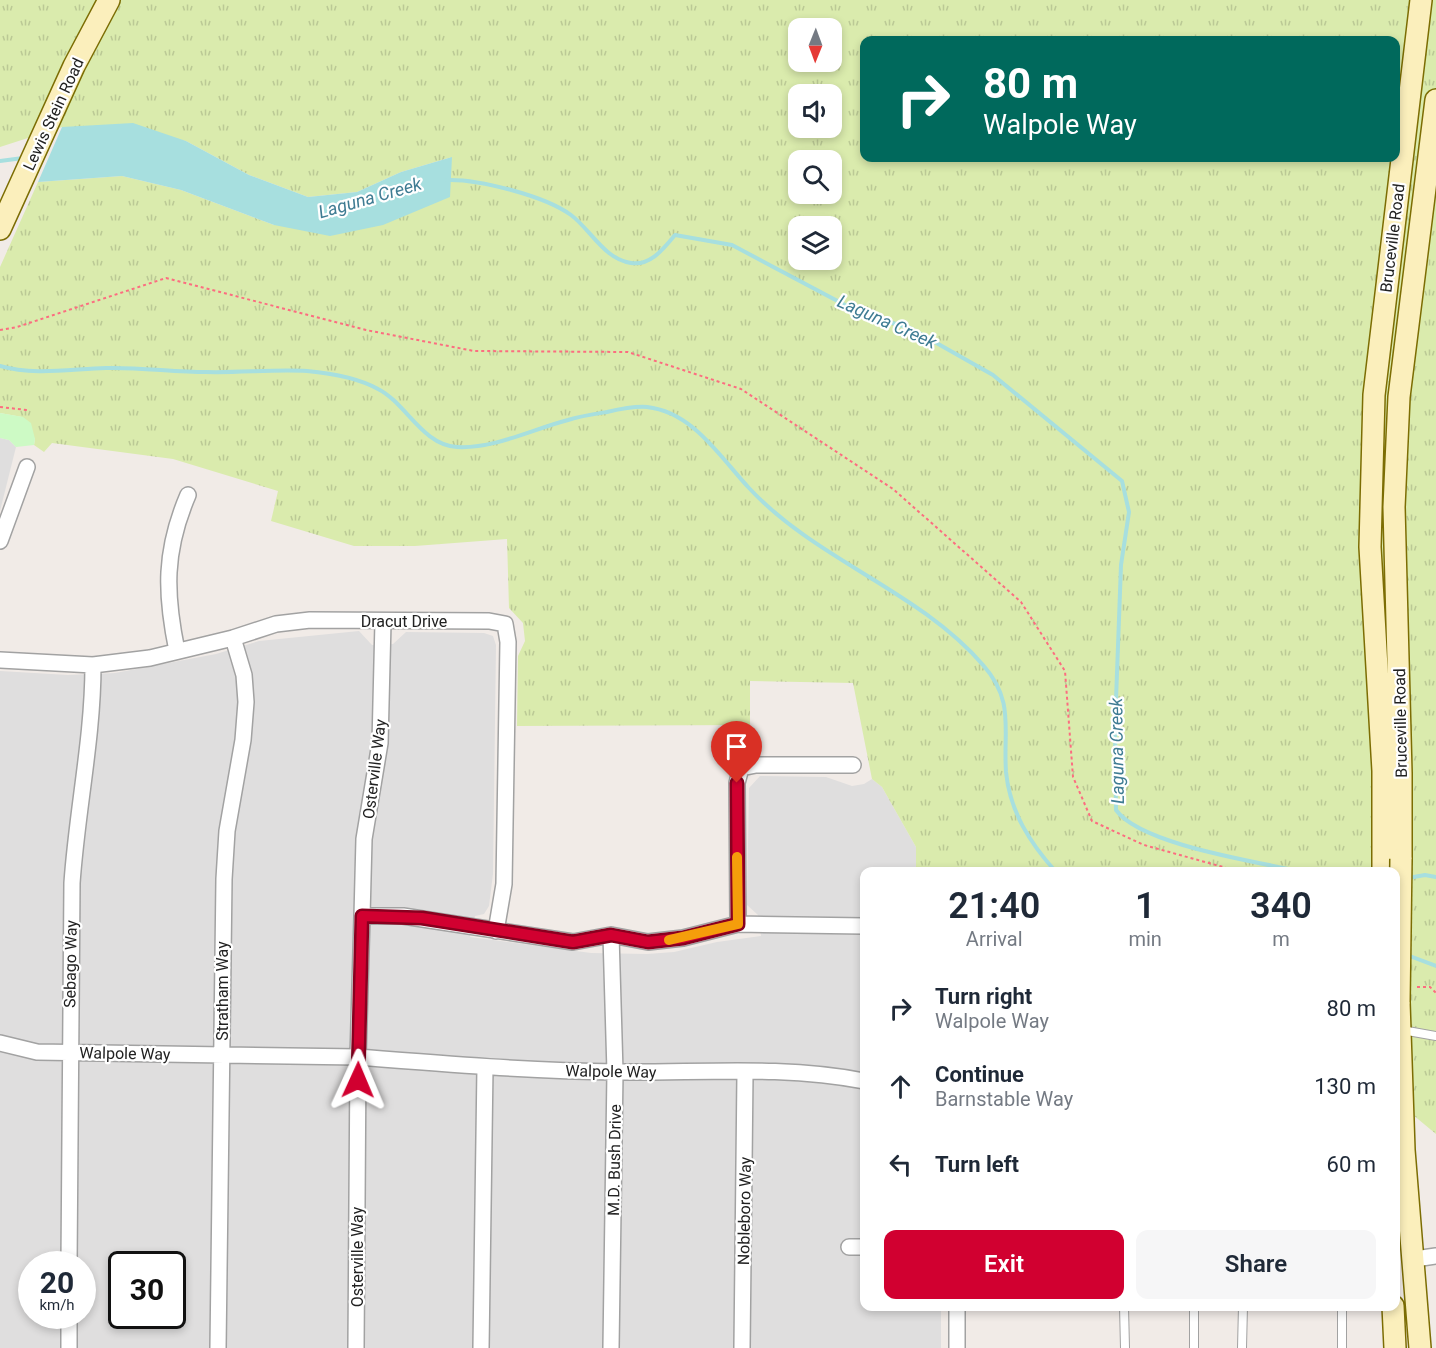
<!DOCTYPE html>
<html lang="en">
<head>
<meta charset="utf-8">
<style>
	body { margin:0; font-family:Roboto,sans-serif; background:#f6f6f7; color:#1f2937; height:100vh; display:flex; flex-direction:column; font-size:22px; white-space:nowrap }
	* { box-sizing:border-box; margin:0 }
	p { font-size:20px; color:#747a83 }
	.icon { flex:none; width:33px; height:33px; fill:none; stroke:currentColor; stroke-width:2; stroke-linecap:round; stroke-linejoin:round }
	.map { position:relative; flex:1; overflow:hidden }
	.drawer { position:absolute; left:860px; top:867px; width:540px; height:444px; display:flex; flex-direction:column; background:#fff; border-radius:12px; box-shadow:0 3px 9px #0003 }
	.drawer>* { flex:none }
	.top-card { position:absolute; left:860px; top:36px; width:540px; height:126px; border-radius:12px; box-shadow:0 3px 9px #0003; background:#00695c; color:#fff; overflow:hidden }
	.needle { width:39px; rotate:181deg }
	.tools { position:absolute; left:788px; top:18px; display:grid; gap:12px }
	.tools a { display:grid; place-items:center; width:54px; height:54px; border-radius:12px; background:#fff; box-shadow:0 3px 9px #0003; font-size:30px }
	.speed { position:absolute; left:18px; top:1251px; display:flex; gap:12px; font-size:30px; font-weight:700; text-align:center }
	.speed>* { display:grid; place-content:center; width:78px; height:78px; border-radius:50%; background:#fff; box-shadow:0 3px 9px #0003; line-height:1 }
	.speed small { font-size:15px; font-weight:400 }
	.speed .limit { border:3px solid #111; border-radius:9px; background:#fff; color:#111 }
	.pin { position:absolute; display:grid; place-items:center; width:51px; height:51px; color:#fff; margin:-62px -26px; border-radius:50% 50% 50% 0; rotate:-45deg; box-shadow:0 0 6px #0007 }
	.pin .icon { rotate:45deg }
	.me { position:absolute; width:66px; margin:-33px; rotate:1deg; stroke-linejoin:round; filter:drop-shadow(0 0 4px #0008) }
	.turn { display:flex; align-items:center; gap:21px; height:126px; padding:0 24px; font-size:27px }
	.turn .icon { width:78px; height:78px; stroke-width:2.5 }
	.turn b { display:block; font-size:42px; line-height:51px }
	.eta { display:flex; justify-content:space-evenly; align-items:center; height:102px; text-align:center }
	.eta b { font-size:36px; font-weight:600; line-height:42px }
	.button { display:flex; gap:12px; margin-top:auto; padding:12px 24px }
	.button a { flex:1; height:69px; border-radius:12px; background:#d10030; color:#fff; font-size:24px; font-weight:600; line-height:69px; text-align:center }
	.button a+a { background:#f6f6f7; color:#1f2937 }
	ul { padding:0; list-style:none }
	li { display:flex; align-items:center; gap:18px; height:78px; padding:0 24px }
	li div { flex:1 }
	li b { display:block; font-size:22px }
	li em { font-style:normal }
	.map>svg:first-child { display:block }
</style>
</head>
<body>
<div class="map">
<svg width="1436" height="1348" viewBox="0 0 1436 1348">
	<defs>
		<pattern id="grass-tufts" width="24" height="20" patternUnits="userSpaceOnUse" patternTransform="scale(1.5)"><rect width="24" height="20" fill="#daebad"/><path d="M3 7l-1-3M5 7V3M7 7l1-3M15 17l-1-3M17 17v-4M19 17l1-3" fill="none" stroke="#bbc995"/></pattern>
	</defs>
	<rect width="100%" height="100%" fill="#f1ebe7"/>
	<path fill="#dfdede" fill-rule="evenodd" d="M0,438L9,440L16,447L0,511Z
		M359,631L372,645L393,644L406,632L484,633L493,636L496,645L493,874L489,906L484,914L475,916L470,937L591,953L647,954L674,952L717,942L761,936L758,915L747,905L749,788L760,776L826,777L852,786L864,784L872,779L882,787L916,847V871L864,872V1306L941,1307V1348H0V671L68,675L115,673L216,654L259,641ZM32,1264H82V1316H32ZM122,1264H172V1316H122Z"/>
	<path fill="url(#grass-tufts)" fill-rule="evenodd" d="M0,0H1436V1134L1395,1100V872L916,871V847L882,787L872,779L853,683L750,681V725L517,726L518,656L525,641L523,623L509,608L507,539L415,546H354L271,521L278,491L173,459L52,443L44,452L34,445L35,439L22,417L0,413V267L38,182L122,176L181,190L274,225L452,157L401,172L357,192L308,197L249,175L186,141L62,127L0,147ZM798,28H831V62H798ZM864,40H1395V158H864ZM798,94H831V128H798ZM798,160H831V194H798ZM798,226H831V260H798Z"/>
	<path fill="#cdfac5" d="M0,413L23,417L31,423L35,439L34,445L16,447L9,440L0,438Z"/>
	<path fill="#a7dfdf" d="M133,123L186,141L249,175L308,197L357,192L401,172L452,157L450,197L383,225L330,236L274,225L181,190L122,176L38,182L62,127Z"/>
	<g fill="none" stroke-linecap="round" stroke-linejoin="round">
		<path stroke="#a7dfdf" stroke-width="4" d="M0,161L23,158
			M447,180C479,179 545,196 571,215C591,230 604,259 631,263C651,266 664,248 675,235L732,245L864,315L910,328L993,375L1122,481L1129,512L1121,565L1115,727L1116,810C1141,845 1259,862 1303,872
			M0,366C34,376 71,369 106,368C139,367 173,372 206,372C240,373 274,369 307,371C329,373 358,378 378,389C406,403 422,445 457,447C494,449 533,429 568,420C580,416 594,414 607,412C620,409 634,406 647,407C693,412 720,457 749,488C817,561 918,590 983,665C1015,701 1003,729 1006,772C1010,812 1030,843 1056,872
			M1408,878L1425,875L1436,877
			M1407,955L1436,966"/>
		<g stroke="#a2a2a2" stroke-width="10">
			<path id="lane" d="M1402,1030L1436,1036
				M1124,1306L1125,1348
				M1342,1306V1348
				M1194,1348V1306
				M1242,1348L1243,1306"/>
		</g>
		<g stroke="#a2a2a2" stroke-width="18">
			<path id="street" d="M0,541L27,467
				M177,651C165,593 164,551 188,495
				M0,660L93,665L150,658L233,638L276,624L310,620L489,621L505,624L508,642L504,884L496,931
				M362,916L364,839L380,743L383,622
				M738,924L737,783L741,768L756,765H853
				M611,935L615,1072L611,1348
				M0,1043L37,1052L358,1057L362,916H403L573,942L611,935L648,942L683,938L738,924L864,926
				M849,1247H864
				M1415,1259L1436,1256
				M69,1264L72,883C77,810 93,738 93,665
				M69,1316V1348
				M218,1348L224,879L227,831L243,740L246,702L244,675L233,638
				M356,1348L358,1057C445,1064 531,1071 618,1072C699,1073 784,1065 864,1081
				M481,1348L485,1067
				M742,1348L745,1073
				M957,1348V1306"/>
		</g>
		<g stroke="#7c6d03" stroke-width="24">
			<path id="secondary" d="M0,229L74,66L109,0
				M1401,859V773L1394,507L1399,397L1436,100
				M1383,872V771L1370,547L1374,395L1421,0
				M1399,1002L1404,1150L1420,1348
				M1393,1306L1395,1348"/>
		</g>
		<path stroke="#fc6d80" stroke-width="2" stroke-dasharray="3 3" stroke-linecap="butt" d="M0,330L17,327L166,278L366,330L474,351L628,352L741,389L893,489L1021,602L1065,671L1073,777L1092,821L1144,845L1241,872
			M0,407L27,410
			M1417,987H1430L1436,993"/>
		<use href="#lane" stroke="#fff" stroke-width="8"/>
		<use href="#street" stroke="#fff" stroke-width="15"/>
		<use href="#secondary" stroke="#fbefbc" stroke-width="21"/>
		<g stroke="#7c6d03" stroke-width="24" stroke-linecap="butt">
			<path id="secondary-bridge" d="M1399,1002L1401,859"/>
		</g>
		<use href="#secondary-bridge" stroke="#fbefbc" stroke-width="21"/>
	</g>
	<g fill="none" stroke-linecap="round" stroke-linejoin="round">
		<g stroke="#88001f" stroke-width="15">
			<path id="route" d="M358,1080L362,916L422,918L573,942L611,935L648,942L683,938L738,924L737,783"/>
		</g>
		<use href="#route" stroke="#d10030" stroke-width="10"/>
		<path stroke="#f59e0b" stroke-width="10" d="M669,940L738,924L737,857"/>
	</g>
	<g text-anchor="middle" stroke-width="4.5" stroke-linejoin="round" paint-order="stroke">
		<g font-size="16" fill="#212121" stroke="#fff">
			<text transform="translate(53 114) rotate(-65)" y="6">Lewis Stein Road</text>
			<text transform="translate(1392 238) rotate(-83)" y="6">Bruceville Road</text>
			<text x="404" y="627">Dracut Drive</text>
			<text transform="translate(1400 723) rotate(-91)" y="6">Bruceville Road</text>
			<text transform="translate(374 769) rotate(-83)" y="6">Osterville Way</text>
			<text transform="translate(70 964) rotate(-89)" y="6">Sebago Way</text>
			<text transform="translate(222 991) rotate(-90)" y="6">Stratham Way</text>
			<text transform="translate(125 1053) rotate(1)" y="6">Walpole Way</text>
			<text transform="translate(611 1071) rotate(1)" y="6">Walpole Way</text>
			<text transform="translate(614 1160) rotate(-89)" y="6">M.D. Bush Drive</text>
			<text transform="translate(744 1211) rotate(-89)" y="6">Nobleboro Way</text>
			<text transform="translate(357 1257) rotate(-90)" y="6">Osterville Way</text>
		</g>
		<g font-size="18" font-style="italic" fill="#3f7c93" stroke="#fff">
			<text transform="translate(370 198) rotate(-16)" y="6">Laguna Creek</text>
			<text transform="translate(887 322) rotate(24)" y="6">Laguna Creek</text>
			<text transform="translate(1117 751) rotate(-91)" y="6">Laguna Creek</text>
		</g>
	</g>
</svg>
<div class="tools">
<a><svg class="needle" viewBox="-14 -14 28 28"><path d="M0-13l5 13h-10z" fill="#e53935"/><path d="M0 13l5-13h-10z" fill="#747a83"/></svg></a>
<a><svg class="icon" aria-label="sound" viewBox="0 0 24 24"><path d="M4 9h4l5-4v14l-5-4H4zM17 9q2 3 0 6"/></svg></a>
<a><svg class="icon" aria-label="search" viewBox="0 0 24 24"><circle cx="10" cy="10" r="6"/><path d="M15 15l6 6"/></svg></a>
<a><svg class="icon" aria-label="layers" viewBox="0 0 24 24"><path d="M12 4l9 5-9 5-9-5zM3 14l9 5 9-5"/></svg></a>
</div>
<div class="speed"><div>20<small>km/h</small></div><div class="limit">30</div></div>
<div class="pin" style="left:737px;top:783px;background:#d93025"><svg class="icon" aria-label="arrive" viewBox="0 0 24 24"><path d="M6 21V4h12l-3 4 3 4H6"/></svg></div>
<svg class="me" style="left:358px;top:1080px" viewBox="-20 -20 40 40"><path d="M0-17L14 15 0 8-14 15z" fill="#d10030" stroke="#fff" stroke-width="4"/></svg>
<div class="top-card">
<div class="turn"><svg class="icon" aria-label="right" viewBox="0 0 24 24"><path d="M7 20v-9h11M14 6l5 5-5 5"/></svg><div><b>80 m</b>Walpole Way</div></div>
</div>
<section class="drawer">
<div class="eta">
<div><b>21:40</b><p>Arrival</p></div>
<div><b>1</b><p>min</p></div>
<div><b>340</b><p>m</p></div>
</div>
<ul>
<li><svg class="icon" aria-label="right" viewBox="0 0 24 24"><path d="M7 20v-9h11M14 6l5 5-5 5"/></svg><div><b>Turn right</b><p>Walpole Way</p></div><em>80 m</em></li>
<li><svg class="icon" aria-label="ahead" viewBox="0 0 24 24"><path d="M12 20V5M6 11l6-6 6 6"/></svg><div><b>Continue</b><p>Barnstable Way</p></div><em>130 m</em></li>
<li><svg class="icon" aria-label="left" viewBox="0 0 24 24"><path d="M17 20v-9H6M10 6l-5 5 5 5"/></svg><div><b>Turn left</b></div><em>60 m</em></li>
</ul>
<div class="button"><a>Exit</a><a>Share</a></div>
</section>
</div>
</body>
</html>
